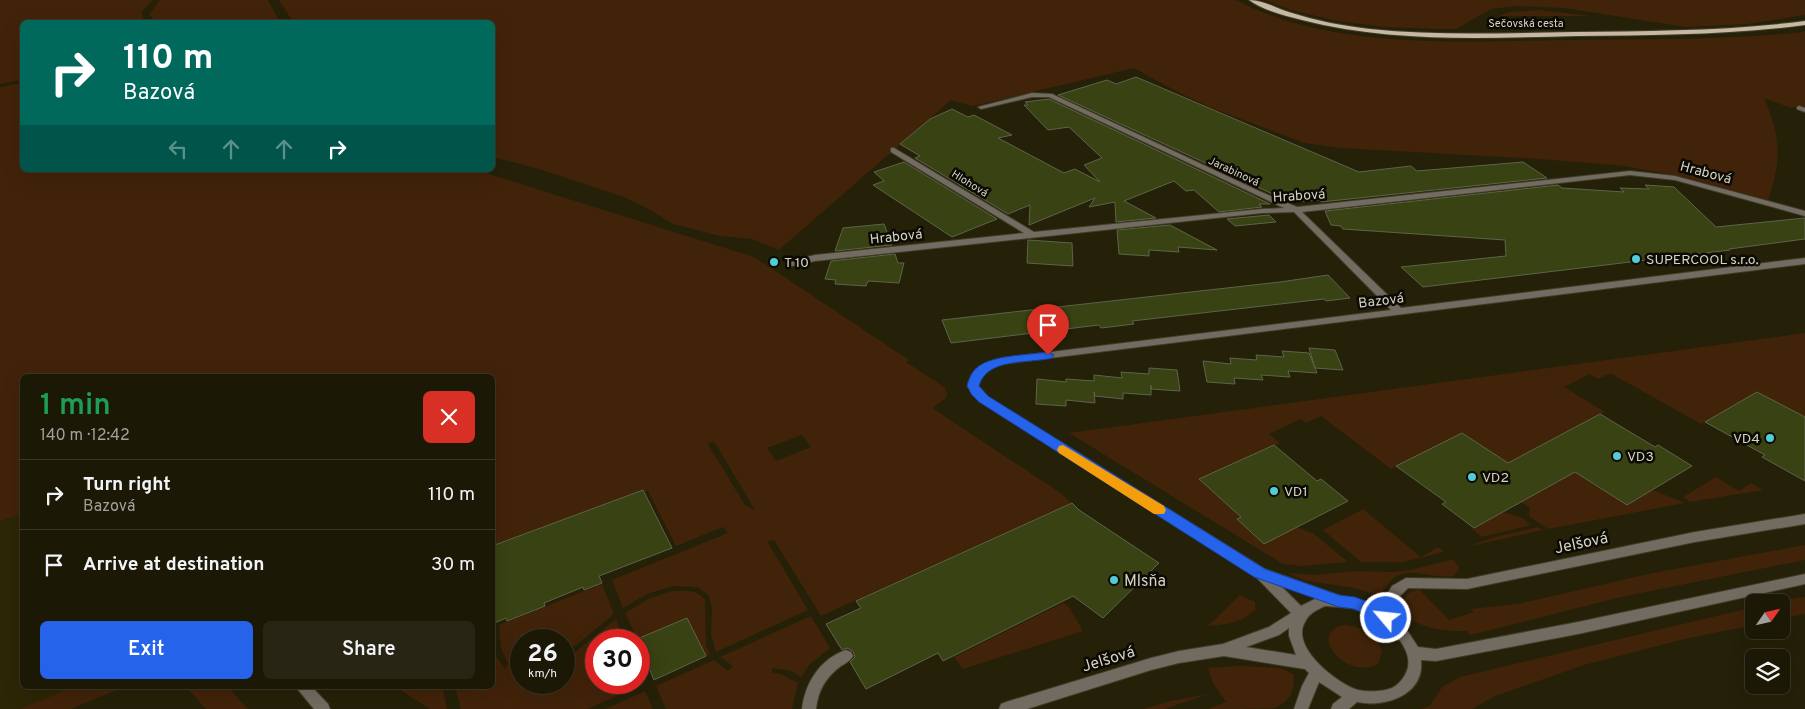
<!DOCTYPE html>
<html lang="en">
<head>
<meta charset="utf-8">
<style>
	body { margin:0; font-family:Overpass,sans-serif; background:#292514; color:#f1f3f6; height:100vh; display:flex; flex-direction:column; font-size:19px; white-space:nowrap }
	* { box-sizing:border-box; margin:0 }
	p { font-size:16px; color:#a0a09b }
	.icon { flex:none; width:28px; height:28px; fill:none; stroke:currentColor; stroke-width:2; stroke-linecap:round; stroke-linejoin:round }
	.map { position:relative; flex:1; overflow:hidden }
	.details { position:absolute; left:20px; top:374px; width:475px; height:315px; display:flex; flex-direction:column; background:#1c1806; border-radius:8px; box-shadow:0 5px 20px #0002,0 0 0 1px #3a3728 }
	.details>* { flex:none }
	.top-card { position:absolute; left:20px; top:20px; width:475px; height:152px; border-radius:8px; box-shadow:0 5px 20px #0002,0 0 0 1px #3a3728; background:#00695c; color:#fff; overflow:hidden }
	.needle { width:32px; rotate:56deg }
	.buttons { position:absolute; left:1745px; top:594px; display:grid; gap:10px }
	.buttons a { display:grid; place-items:center; width:45px; height:45px; border-radius:8px; background:#1c1806; box-shadow:0 5px 20px #0002,0 0 0 1px #3a3728; font-size:25px }
	.speed { position:absolute; left:510px; top:629px; display:flex; gap:10px; font-size:25px; font-weight:700; text-align:center }
	.speed>* { display:grid; place-content:center; width:65px; height:65px; border-radius:50%; background:#1c1806; box-shadow:0 5px 20px #0002,0 0 0 1px #3a3728; line-height:1 }
	.speed small { font-size:12px; font-weight:400 }
	.speed .limit { border:8px solid #d22; background:#fff; color:#111 }
	.pin { position:absolute; display:grid; place-items:center; width:42px; height:42px; color:#fff; margin:-51px -21px; border-radius:50% 50% 50% 0; rotate:-45deg; box-shadow:0 0 5px #0007 }
	.pin .icon { rotate:45deg }
	.me { position:absolute; width:55px; margin:-28px; rotate:298deg; stroke-linejoin:round; filter:drop-shadow(0 0 4px #0008) }
	.turn { display:flex; align-items:center; gap:18px; height:105px; padding:0 20px; font-size:22px }
	.turn .icon { width:65px; height:65px; stroke-width:2.5 }
	.turn b { display:block; font-size:35px; line-height:42px }
	.lanes { display:flex; align-items:center; height:48px; padding:0 20px; background:#0003; justify-content:center; gap:25px; direction:ltr }
	.lanes .off { opacity:.35 }
	.round { display:grid; place-items:center; flex:none; width:52px; height:52px; border-radius:8px; background:#292514 }
	.overview { display:flex; align-items:center; justify-content:space-between; height:85px; padding:0 20px }
	h1 { font-size:30px; font-weight:600; line-height:38px; color:#1e9e55 }
	.action { display:flex; gap:10px; margin-top:auto; padding:10px 20px }
	.action a { flex:1; height:58px; border-radius:8px; background:#2563eb; color:#fff; font-size:20px; font-weight:600; line-height:58px; text-align:center }
	.action a+a { background:#292514; color:#f1f3f6 }
	ul { padding:0; list-style:none }
	li { display:flex; align-items:center; gap:15px; height:70px; padding:0 20px; border-top:1px solid #3a3728 }
	li div { flex:1 }
	li b { display:block; font-size:19px }
	li em { font-style:normal }
	.map>svg:first-child { display:block }
</style>
</head>
<body>
<div class="map">
<svg width="1805" height="709" viewBox="0 0 1805 709">
	<rect width="100%" height="100%" fill="#252008"/>
	<path fill="#2c2605" d="M22,514V686H75L20,709H0V521Z"/>
	<path fill="#412309" fill-rule="evenodd" d="M0,0H153L142,11L143,20L146,22H22V80L0,84Z
		M160,0H268L280,22H157L149,15Z
		M279,0H1236C1334,51 1464,41 1571,40C1649,39 1727,40 1805,32V107L1799,105L1791,108L1764,98C1781,138 1782,159 1768,200L1684,177L1624,166L1540,159L1341,148L1304,143L1209,107L1174,90L1134,68L972,106L951,100L779,250L752,239L720,236L673,224L649,209L624,197L539,169L493,157L492,22H293Z
		M1265,0H1805V15L1747,24L1686,27L1564,8L1516,6L1491,9L1456,29H1436L1385,27L1337,21L1291,10Z
		M1540,10L1591,16H1499L1509,12Z
		M22,83V170H476L754,257L909,360L906,362L947,389L945,391L948,393L945,399L932,408L1062,494L1071,503L821,616L774,540L767,541L808,610L716,652L711,635L712,608L709,596L698,587L673,586L647,594L623,608L612,580L728,533L723,527L676,546L648,491L644,492L642,490L493,545L492,376H22V514L0,521V87ZM802,435L811,447L776,461L767,448ZM714,441L755,510L745,505L708,444Z
		M1805,333V417L1757,392L1701,424L1610,373L1598,379L1589,374L1564,387L1605,412L1590,420L1592,483L1627,505L1653,490L1685,503L1548,529L1529,516L1530,508L1521,502L1513,467L1462,433L1451,438L1445,446L1441,443L1419,454L1413,462L1409,459L1391,469L1321,416L1306,423L1301,419L1269,434L1280,443L1199,479L1241,517L1264,543L1297,527L1314,534L1348,562L1302,566L1283,564L1069,433Z
		M1716,477L1739,491L1751,483L1763,490L1690,502L1683,497Z
		M1363,509L1421,557L1438,547L1444,552L1403,562H1361L1323,530Z
		M1503,512L1522,518L1531,525L1482,537L1472,529Z
		M1538,527L1543,530L1467,547L1495,537Z
		M1805,545V560L1621,597L1470,635L1467,631C1448,632 1389,627 1407,594L1419,589L1449,620L1474,612L1470,609L1518,604L1653,573Z
		M1453,559L1459,568L1454,576C1420,580 1401,557 1380,596L1355,588L1307,581L1287,573L1314,575L1354,571L1395,572L1411,570Z
		M602,584L614,614L564,655V640H521V682H564V661L616,619L624,640H596V682H639V675L643,684L588,709H461L455,686H492L493,628L496,656L505,669L508,663L501,649L499,625Z
		M673,591C685,591 697,589 705,600L706,645L710,654L706,656L687,618L637,639L625,613L650,598Z
		M1240,595L1255,602V610C1243,622 1225,625 1208,626Z
		M1805,597V614L1781,619V602H1772Z
		M1063,603L1069,607L1083,631L963,669L954,657Z
		M1754,607V625L1684,639L1584,665L1495,696L1472,709H1421L1430,706L1442,687L1460,677Z
		M811,616L830,648L810,664L801,677L792,671L772,668V673L781,674L798,683L792,709H666L656,686L714,660L728,671L733,666L720,657Z
		M1343,625C1361,626 1377,634 1382,652L1378,664C1348,681 1306,634 1343,625Z
		M1240,666L1280,668L1293,674C1297,688 1289,703 1275,708C1265,709 1221,709 1208,709L1226,702L1213,683L1208,668Z
		M75,686H126L71,709H20Z
		M185,686H227L248,709H206Z
		M394,686H442L447,709H430Z
		M645,691L653,709H605Z
		M1208,694L1165,709H1143L1171,701Z"/>
	<path fill="#384212" stroke="#5d644b" d="M1136,77L1359,172L1411,166L1417,171L1523,162L1547,178L1321,202L1320,200L1290,202L1058,95L1107,80L1116,84Z
		M1049,99L1270,204H1259L1262,207L1219,212L1194,190L1186,191L1174,181L1124,201L1156,218L1116,222L1115,202L1089,207L1095,198L1029,225L1030,205L1008,214L915,158L920,156L900,144L930,119L952,109L968,117L974,115L1012,135L998,138L1064,173L1075,169L1100,182L1084,165L1102,158L1069,127L1048,130L1024,105H1028L1025,102Z
		M904,162L997,219L952,237L873,185L884,181L874,172Z
		M1558,185L1562,188L1624,192L1620,188L1649,189L1645,185L1674,187L1716,227L1805,218V239L1729,249L1730,250L1423,287L1401,267L1506,256L1505,240L1343,229L1341,226L1331,225L1325,211Z
		M1269,215L1276,222L1235,226L1227,219Z
		M884,224L892,245L835,251L843,228Z
		M1170,225L1217,250L1178,247L1179,252L1149,250V256L1119,254L1117,230Z
		M1028,240L1072,243L1073,266L1027,263Z
		M895,254L898,263H904L899,283L868,281L866,286L835,284L836,280L825,279L831,261Z
		M1328,275L1350,298L1326,301L1324,299L1132,321L1134,324L1101,328L1099,325L951,343L942,320L1280,282Z
		M1309,348L1335,350L1343,370L1315,368Z
		M1282,351L1309,353L1317,373L1288,371L1290,377L1261,375L1263,380L1234,378L1235,384L1207,382L1203,361L1231,364L1230,358L1257,360L1256,355L1284,357Z
		M1149,368L1177,370L1180,391L1151,389V385V395L1123,393V399L1095,396L1094,392L1095,403L1066,400V406L1036,404L1037,379L1066,382V379L1094,381V375L1122,378L1121,372L1149,374Z
		M1757,392L1805,417V481L1762,457L1765,455L1705,422Z
		M1600,414L1655,447L1658,445L1692,466L1627,505L1575,472L1474,528L1442,504L1446,502L1396,466L1462,433L1508,463Z
		M1274,445L1317,481L1321,479L1348,501L1264,544L1237,519L1241,517L1199,479Z
		M643,490L672,548L599,576L602,583L584,590L583,587L544,603L545,606L507,621L506,618L492,624V546Z
		M1072,503L1079,510L1159,563L1103,618L1073,596L943,661L938,653L866,689L850,662L855,657L853,651L847,648L842,650L826,624L861,608L856,601Z
		M687,618L706,656L654,680L639,644V640L637,639Z"/>
	<g fill="none" stroke-linecap="round" stroke-linejoin="round">
		<g stroke="#413d26" stroke-width="2">
			<path id="street" d="M1032,93L1052,94L1259,191L1297,207L1630,171L1675,176L1805,211V216L1675,180L1630,175L1302,212L1401,308L1805,258V264L1002,364C990,368 980,372 978,386L988,397L1265,569L1341,596L1360,600L1382,609L1385,598L1392,586L1406,578L1467,579L1695,532L1805,514V524L1695,542L1467,589L1408,588L1399,597L1393,617L1405,627L1418,647L1436,649L1578,622L1805,574V584L1578,634L1436,661L1421,660C1425,695 1385,708 1357,702L1349,709H1331L1333,704L1342,697L1319,682L1308,709H1294L1302,686L1309,673L1305,669L1224,656L1179,663L1151,670L1027,709H999L1001,704L1006,702L1151,658L1179,651L1223,644L1269,627L1291,613L1256,577L980,401L972,394L968,386C970,368 986,362 1002,358L1391,310L1294,212L1262,213L815,261L792,266L789,265L788,263L789,261L815,255L1024,233L891,152V148H894L1034,232L1262,209L1284,208L1049,97H1032L981,109L978,107ZM1280,585L1317,598L1301,606ZM1325,606C1339,607 1354,607 1366,613C1386,623 1419,650 1405,675C1402,680 1398,685 1392,688C1382,692 1368,692 1358,690C1337,684 1290,647 1305,622C1309,613 1317,610 1325,606ZM1289,628V636L1296,655L1246,647L1279,635Z
				M1799,106L1805,108V112L1797,109V107Z
				M846,650L851,652L853,656C850,661 846,663 841,666C826,677 818,690 816,709H802C805,683 820,659 846,650Z
				M295,686H311L328,704L330,709H314Z"/>
		</g>
		<g stroke="#413d26" stroke-width="2">
			<path id="primary" d="M1249,0C1264,0 1277,9 1292,13C1317,21 1344,26 1370,29C1437,36 1506,33 1574,32C1651,31 1728,31 1805,21V25C1729,35 1654,35 1577,36C1485,38 1392,43 1302,20C1285,16 1262,10 1249,0Z"/>
		</g>
		<use href="#street" fill="#726b61" fill-rule="evenodd"/>
		<use href="#primary" fill="#c6b8a3" fill-rule="evenodd"/>
	</g>
	<path fill="#2563eb" stroke="#184099" d="M1048,352L1054,355L1052,358C1029,364 987,357 979,386L988,396L1265,569L1339,595L1355,597L1376,605L1391,614L1393,618L1391,623L1386,624L1354,609L1339,607L1254,577L979,402L972,395L967,386C969,378 972,371 979,366C994,355 1029,355 1048,352Z"/>
	<path fill="#f59e0b" d="M1063,445L1164,506L1166,510L1164,514H1154L1059,453L1057,450L1059,446Z"/>
	<g fill="#52ccd6" stroke="#0c0a03" stroke-width="2">
		<circle cx="1636" cy="259" r="5"/>
		<circle cx="774" cy="262" r="5"/>
		<circle cx="1770" cy="438" r="5"/>
		<circle cx="1617" cy="456" r="5"/>
		<circle cx="1472" cy="477" r="5"/>
		<circle cx="1274" cy="491" r="5"/>
		<circle cx="1114" cy="580" r="5"/>
	</g>
	<g text-anchor="middle" stroke-width="5" stroke-linejoin="round" paint-order="stroke">
		<g font-size="11" fill="#d5d3c5" stroke="#0c0a03">
			<text x="1526" y="27">Sečovská cesta</text>
			<text transform="translate(1234 171) rotate(25)" y="4">Jarabinová</text>
			<text transform="translate(970 183) rotate(32)" y="4">Hlohová</text>
		</g>
		<g font-size="14" fill="#d5d3c5" stroke="#0c0a03">
			<text transform="translate(1706 172) rotate(15)" y="5">Hrabová</text>
			<text transform="translate(1299 195) rotate(-4)" y="5">Hrabová</text>
			<text transform="translate(896 236) rotate(-6)" y="5">Hrabová</text>
			<text transform="translate(1381 300) rotate(-7)" y="5">Bazová</text>
		</g>
		<g font-size="14" fill="#d5d3c5" stroke="#0c0a03" text-anchor="start">
			<text x="1646" y="264">SUPERCOOL s.r.o.</text>
			<text x="784" y="267">T 10</text>
			<text x="1760" y="443" text-anchor="end">VD4</text>
			<text x="1627" y="461">VD3</text>
			<text x="1482" y="482">VD2</text>
			<text x="1284" y="496">VD1</text>
		</g>
		<g font-size="16" fill="#d5d3c5" stroke="#0c0a03">
			<text transform="translate(1581 542) rotate(-12)" y="6">Jelšová</text>
			<text transform="translate(1108 658) rotate(-17)" y="6">Jelšová</text>
		</g>
		<g font-size="16" fill="#d5d3c5" stroke="#0c0a03" text-anchor="start">
			<text x="1124" y="586">Mlsňa</text>
		</g>
	</g>
</svg>
<div class="buttons">
<a><svg class="needle" viewBox="-14 -14 28 28"><path d="M0-13l5 13h-10z" fill="#e53935"/><path d="M0 13l5-13h-10z" fill="#a0a09b"/></svg></a>
<a><svg class="icon" aria-label="layers" viewBox="0 0 24 24"><path d="M12 4l9 5-9 5-9-5zM3 14l9 5 9-5"/></svg></a>
</div>
<div class="speed"><div>26<small>km/h</small></div><div class="limit">30</div></div>
<div class="pin" style="left:1048px;top:355px;background:#d93025"><svg class="icon" aria-label="arrive" viewBox="0 0 24 24"><path d="M6 21V4h12l-3 4 3 4H6"/></svg></div>
<svg class="me" style="left:1386px;top:618px" viewBox="-20 -20 40 40"><circle r="17" fill="#2563eb" stroke="#fff" stroke-width="3"/><path d="M0-11L8 9 0 5-8 9z" fill="#fff"/></svg>
<div class="top-card">
<div class="turn"><svg class="icon" aria-label="right" viewBox="0 0 24 24"><path d="M7 20v-9h11M14 6l5 5-5 5"/></svg><div><b>110 m</b>Bazová</div></div>
<div class="lanes"><svg class="icon off" aria-label="left" viewBox="0 0 24 24"><path d="M17 20v-9H6M10 6l-5 5 5 5"/></svg><svg class="icon off" aria-label="ahead" viewBox="0 0 24 24"><path d="M12 20V5M6 11l6-6 6 6"/></svg><svg class="icon off" aria-label="ahead" viewBox="0 0 24 24"><path d="M12 20V5M6 11l6-6 6 6"/></svg><svg class="icon" aria-label="right" viewBox="0 0 24 24"><path d="M7 20v-9h11M14 6l5 5-5 5"/></svg></div>
</div>
<section class="details">
<div class="overview"><div><h1>1 min</h1><p>140 m · 12:42</p></div><a class="round" style="background:#d93025;color:#fff"><svg class="icon" aria-label="close" viewBox="0 0 24 24"><path d="M6 6l12 12M18 6L6 18"/></svg></a></div>
<ul>
<li><svg class="icon" aria-label="right" viewBox="0 0 24 24"><path d="M7 20v-9h11M14 6l5 5-5 5"/></svg><div><b>Turn right</b><p>Bazová</p></div><em>110 m</em></li>
<li><svg class="icon" aria-label="arrive" viewBox="0 0 24 24"><path d="M6 21V4h12l-3 4 3 4H6"/></svg><div><b>Arrive at destination</b></div><em>30 m</em></li>
</ul>
<div class="action"><a>Exit</a><a>Share</a></div>
</section>
</div>
</body>
</html>
